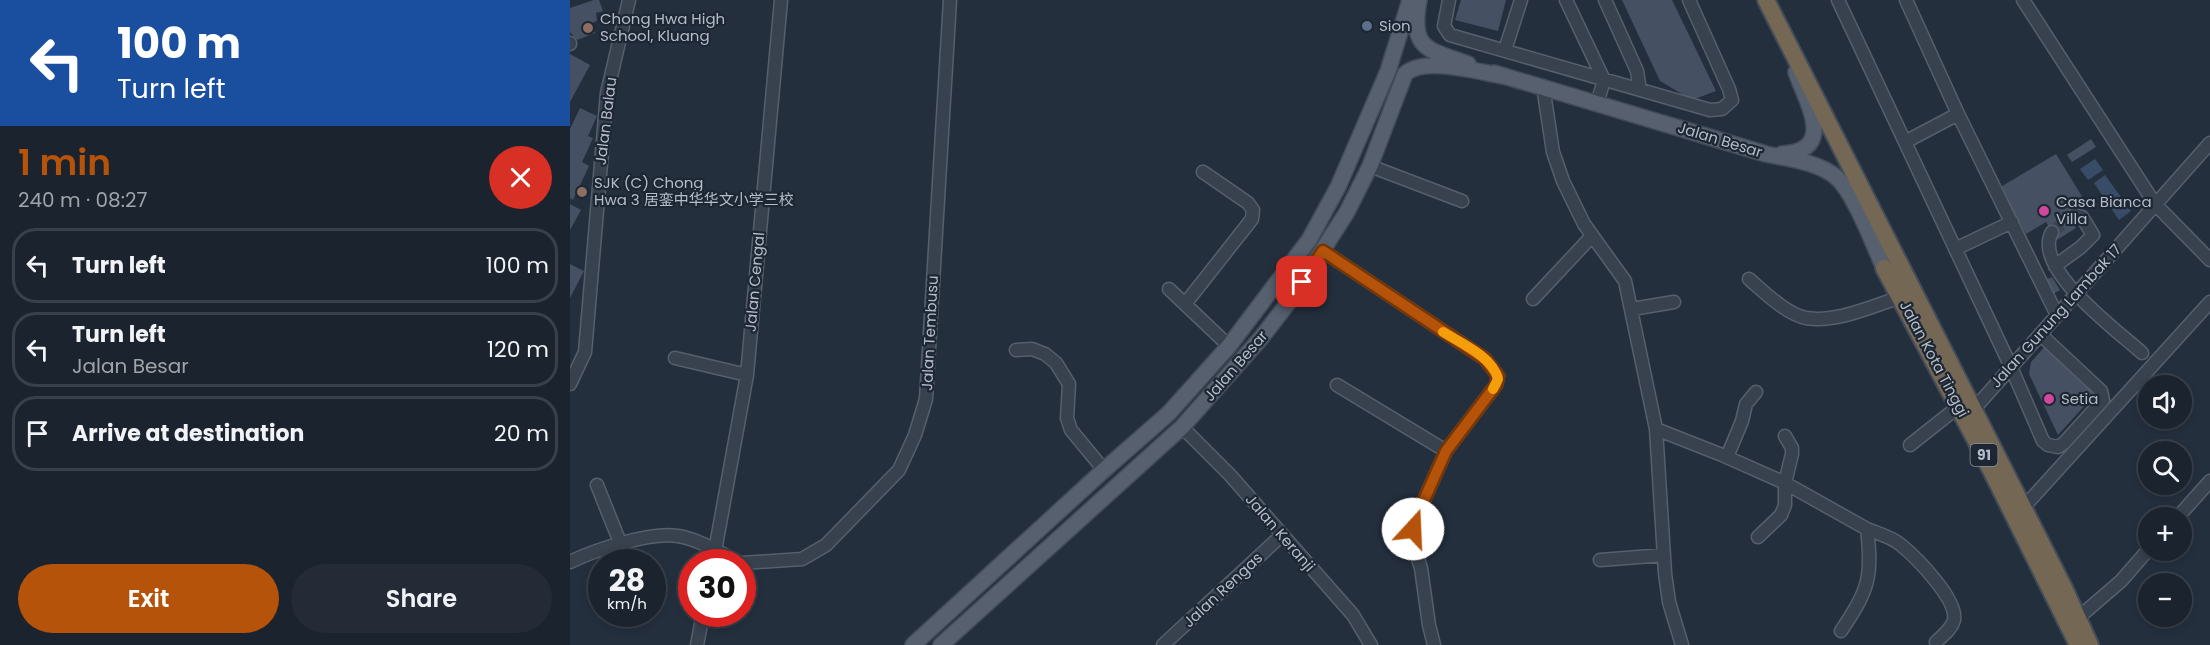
<!DOCTYPE html>
<html lang="en">
<head>
<meta charset="utf-8">
<style>
	body { margin:0; font-family:Poppins,"Noto Sans SC",sans-serif; background:#242b36; color:#f1f3f6; height:100vh; display:flex; flex-direction:column; font-size:22px; white-space:nowrap }
	* { box-sizing:border-box; margin:0 }
	p { font-size:20px; color:#a0a4aa }
	.icon { flex:none; width:33px; height:33px; fill:none; stroke:currentColor; stroke-width:2; stroke-linecap:round; stroke-linejoin:round }
	.map { position:relative; flex:1; overflow:hidden }
	.details { display:flex; flex-direction:column; background:#1b232e; width:570px }
	.details>* { flex:none }
	.hud { background:#1a4fa0; color:#fff; overflow:hidden }
	.buttons { position:absolute; left:1568px; top:375px; display:grid; gap:12px }
	.buttons a { display:grid; place-items:center; width:54px; height:54px; border-radius:50%; background:#1b232e; box-shadow:0 3px 9px #0003,0 0 0 2px #39404a; font-size:30px }
	.speed { position:absolute; left:18px; top:549px; display:flex; gap:12px; font-size:30px; font-weight:700; text-align:center }
	.speed>* { display:grid; place-content:center; width:78px; height:78px; border-radius:50%; background:#1b232e; box-shadow:0 3px 9px #0003,0 0 0 2px #39404a; line-height:1 }
	.speed small { font-size:15px; font-weight:400 }
	.speed .limit { border:9px solid #d22; background:#fff; color:#111 }
	.pin { position:absolute; display:grid; place-items:center; width:51px; height:51px; color:#fff; margin:-26px; border-radius:12px; box-shadow:0 3px 9px #0006 }
	.me { position:absolute; width:66px; margin:-33px; rotate:20deg; stroke-linejoin:round; filter:drop-shadow(0 0 4px #0008) }
	.turn { display:flex; align-items:center; gap:21px; height:126px; padding:0 18px; font-size:27px }
	.turn .icon { width:78px; height:78px; stroke-width:2.5 }
	.turn b { display:block; font-size:42px; line-height:51px }
	.round { display:grid; place-items:center; flex:none; width:63px; height:63px; border-radius:32px; background:#242b36 }
	.summary { display:flex; align-items:center; justify-content:space-between; height:102px; padding:0 18px }
	h1 { font-size:36px; font-weight:600; line-height:45px; color:#b45309 }
	.button { display:flex; gap:12px; margin-top:auto; padding:12px 18px }
	.button a { flex:1; height:69px; border-radius:36px; background:#b45309; color:#fff; font-size:24px; font-weight:600; line-height:69px; text-align:center }
	.button a+a { background:#242b36; color:#f1f3f6 }
	ul { padding:0; list-style:none }
	li { display:flex; align-items:center; gap:18px; height:75px; margin:0 12px 9px; padding:0 6px; border:3px solid #39404a; border-radius:24px }
	li div { flex:1 }
	li b { display:block; font-size:22px }
	li em { font-style:normal }
	main { display:flex; flex:1; min-height:0 }
	.map>svg:first-child { display:block }
</style>
</head>
<body>
<main>
<section class="details">
<div class="hud">
<div class="turn"><svg class="icon" aria-label="left" viewBox="0 0 24 24"><path d="M17 20v-9H6M10 6l-5 5 5 5"/></svg><div><b>100 m</b>Turn left</div></div>
</div>
<div class="summary"><div><h1>1 min</h1><p>240 m · 08:27</p></div><a class="round" style="background:#d93025;color:#fff"><svg class="icon" aria-label="close" viewBox="0 0 24 24"><path d="M6 6l12 12M18 6L6 18"/></svg></a></div>
<ul>
<li><svg class="icon" aria-label="left" viewBox="0 0 24 24"><path d="M17 20v-9H6M10 6l-5 5 5 5"/></svg><div><b>Turn left</b></div><em>100 m</em></li>
<li><svg class="icon" aria-label="left" viewBox="0 0 24 24"><path d="M17 20v-9H6M10 6l-5 5 5 5"/></svg><div><b>Turn left</b><p>Jalan Besar</p></div><em>120 m</em></li>
<li><svg class="icon" aria-label="arrive" viewBox="0 0 24 24"><path d="M6 21V4h12l-3 4 3 4H6"/></svg><div><b>Arrive at destination</b></div><em>20 m</em></li>
</ul>
<div class="button"><a>Exit</a><a>Share</a></div>
</section>
<div class="map">
<svg width="1640" height="645" viewBox="0 0 1640 645">
	<rect width="100%" height="100%" fill="#242f3e"/>
	<path fill="#394c67" d="M1525,159L1533,170L1518,180L1510,169Z
		M1535,175L1561,211L1549,220L1524,183Z"/>
	<path fill="#455162" d="M24,0H29L33,11L26,13L27,21L22,23L25,33L7,40L0,32V8Z
		M891,0H936L928,31L885,20Z
		M1052,0H1102L1146,91L1122,100L1090,81Z
		M0,54L20,65L0,102Z
		M10,108L27,116L18,136L23,138L12,162L19,166L3,200L0,198V129Z
		M1521,139L1526,147L1502,162L1497,155Z
		M1486,154L1516,203L1497,213L1506,228L1487,240L1476,222L1456,234L1429,188Z
		M0,204L11,210L0,230Z
		M0,264L14,271L0,298Z
		M1482,277L1490,290L1483,294L1475,280Z
		M1477,344L1526,393L1488,435L1459,374L1461,362Z"/>
	<g fill="none" stroke-linecap="round" stroke-linejoin="round">
		<path stroke="#3a4453" stroke-width="12" stroke-dasharray="12 6" stroke-linecap="butt" d="M1482,232L1500,218"/>
		<g stroke="#565f6c" stroke-width="15">
			<path id="minor" d="M879,0L874,26L880,35L1140,110L1152,109L1162,100L1159,89L1119,0
				M996,0L1034,80L1027,104
				M1035,0L1067,71L1070,90
				M1268,0L1441,367L1473,441L1478,445L1488,447L1494,443L1533,400L1531,391L1470,334
				M1336,0L1388,114L1487,315
				M1453,0L1585,204L1640,260
				M0,43V44
				M935,50L951,0
				M973,86L983,152L993,181L1014,224L1055,281L1086,429L1095,573L1099,602L1112,645
				M1335,142L1388,114
				M800,166L892,201
				M1482,232C1461,268 1548,331 1572,353
				M1385,249L1442,222
				M753,251L915,359L928,376L926,385L876,451L845,520L843,544L851,568L859,625L864,645
				M1485,266L1511,247L1523,235L1512,217L1505,215L1500,218
				M1179,279C1193,291 1216,314 1236,318C1267,323 1302,306 1331,297
				M599,289L659,346
				M963,299L1022,236
				M615,304L682,219L683,210L678,203L633,172
				M1062,309L1104,302
				M446,350L462,349L475,354L486,363L499,384L497,418L501,430L534,470
				M105,358L177,375
				M0,384L15,352L37,93L59,0
				M767,385L876,451
				M1404,409L1640,143
				M612,427L660,475L783,615L801,645
				M1086,429L1152,455L1215,483L1297,529C1303,579 1298,590 1271,631
				M1340,445L1388,407
				M1157,457L1172,421L1176,404L1186,392
				M27,485L51,545
				M1453,508L1640,302
				M1607,518L1640,481
				M1297,529C1309,534 1322,537 1331,545C1347,558 1388,600 1384,620C1381,630 1373,635 1366,642
				M1188,537L1211,515L1215,505V483L1222,454V448L1215,436
				M1030,560L1094,555
				M0,562C25,550 81,531 108,536C128,539 151,553 168,562
				M143,562L177,375L211,0
				M172,563L232,559L256,545L329,470L345,435L356,399L380,0
				M1508,618L1551,581L1578,550
				M127,645L133,614
				M593,645L712,535"/>
		</g>
		<g stroke="#414a57" stroke-width="18">
			<path id="major" d="M849,0C840,50 857,49 898,64
				M924,73L1196,154C1219,159 1248,162 1266,177C1284,192 1304,246 1314,268
				M1212,154C1267,150 1237,104 1226,72
				M343,645L534,470L599,413L659,346L739,240L768,187L818,71L840,0
				M371,645L612,427L691,338L722,298L777,212L800,166L835,74C853,56 909,72 933,76"/>
		</g>
		<g stroke="#434c59" stroke-width="20">
			<path id="highway" d="M1196,0L1494,588L1520,645
				M1314,268L1413,454L1506,641"/>
		</g>
		<use href="#minor" stroke="#38414e" stroke-width="12"/>
		<use href="#major" stroke="#56606e" stroke-width="15"/>
		<use href="#highway" stroke="#746855" stroke-width="16"/>
	</g>
	<g fill="none" stroke-linecap="round" stroke-linejoin="round">
		<g stroke="#753606" stroke-width="15">
			<path id="route" d="M732,282L753,251L915,359L928,376L926,385L876,451L845,520L843,529"/>
		</g>
		<use href="#route" stroke="#b45309" stroke-width="10"/>
		<path stroke="#f59e0b" stroke-width="10" d="M873,332C891,343 923,357 928,379L923,389"/>
	</g>
	<circle fill="#5c6f8a" stroke="#1d2633" stroke-width="2" cx="797" cy="26" r="6"/>
	<g fill="#8d6e63" stroke="#1d2633" stroke-width="2">
		<circle cx="18" cy="28" r="6"/>
		<circle cx="12" cy="192" r="6"/>
	</g>
	<g fill="#d1479c" stroke="#1d2633" stroke-width="2">
		<circle cx="1474" cy="211" r="6"/>
		<circle cx="1479" cy="399" r="6"/>
	</g>
	<g text-anchor="middle" stroke-width="4.5" stroke-linejoin="round" paint-order="stroke">
		<rect fill="#1d2633" stroke="#878f9c" stroke-width="1.5" x="1400.5" y="444" width="27" height="22" rx="4.5"/>
		<g font-size="14" font-weight="bold" fill="#b4bcc9">
			<text x="1414" y="460">91</text>
		</g>
		<g font-size="15" fill="#b4bcc9" stroke="#1d2633" text-anchor="start">
			<text x="30" y="24">Chong Hwa High<tspan x="30" dy="17">School, Kluang</tspan></text>
			<text x="809" y="31">Sion</text>
			<text x="24" y="188">SJK (C) Chong<tspan x="24" dy="17">Hwa 3 居銮中华华文小学三校</tspan></text>
			<text x="1486" y="207">Casa Bianca<tspan x="1486" dy="17">Villa</tspan></text>
			<text x="1491" y="404">Setia</text>
		</g>
		<g font-size="15" fill="#b4bcc9" stroke="#1d2633">
			<text transform="translate(36 121) rotate(-83)" y="5">Jalan Balau</text>
			<text transform="translate(1150 140) rotate(17)" y="5">Jalan Besar</text>
			<text transform="translate(185 282) rotate(-85)" y="5">Jalan Cengal</text>
			<text transform="translate(1486 316) rotate(-48)" y="5">Jalan Gunung Lambak 17</text>
			<text transform="translate(360 333) rotate(-87)" y="5">Jalan Tembusu</text>
			<text transform="translate(1364 359) rotate(62)" y="5">Jalan Kota Tinggi</text>
			<text transform="translate(666 366) rotate(-49)" y="5">Jalan Besar</text>
			<text transform="translate(710 533) rotate(49)" y="5">Jalan Keranji</text>
			<text transform="translate(653 590) rotate(-43)" y="5">Jalan Rengas</text>
		</g>
	</g>
</svg>
<div class="buttons">
<a><svg class="icon" aria-label="sound" viewBox="0 0 24 24"><path d="M4 9h4l5-4v14l-5-4H4zM17 9q2 3 0 6"/></svg></a>
<a><svg class="icon" aria-label="search" viewBox="0 0 24 24"><circle cx="10" cy="10" r="6"/><path d="M15 15l6 6"/></svg></a>
<a>+</a>
<a>−</a>
</div>
<div class="speed"><div>28<small>km/h</small></div><div class="limit">30</div></div>
<div class="pin" style="left:732px;top:282px;background:#d93025"><svg class="icon" aria-label="arrive" viewBox="0 0 24 24"><path d="M6 21V4h12l-3 4 3 4H6"/></svg></div>
<svg class="me" style="left:843px;top:529px" viewBox="-20 -20 40 40"><circle r="19" fill="#fff"/><path d="M0-13L10 11 0 6-10 11z" fill="#b45309"/></svg>
</div>
</main>
</body>
</html>
